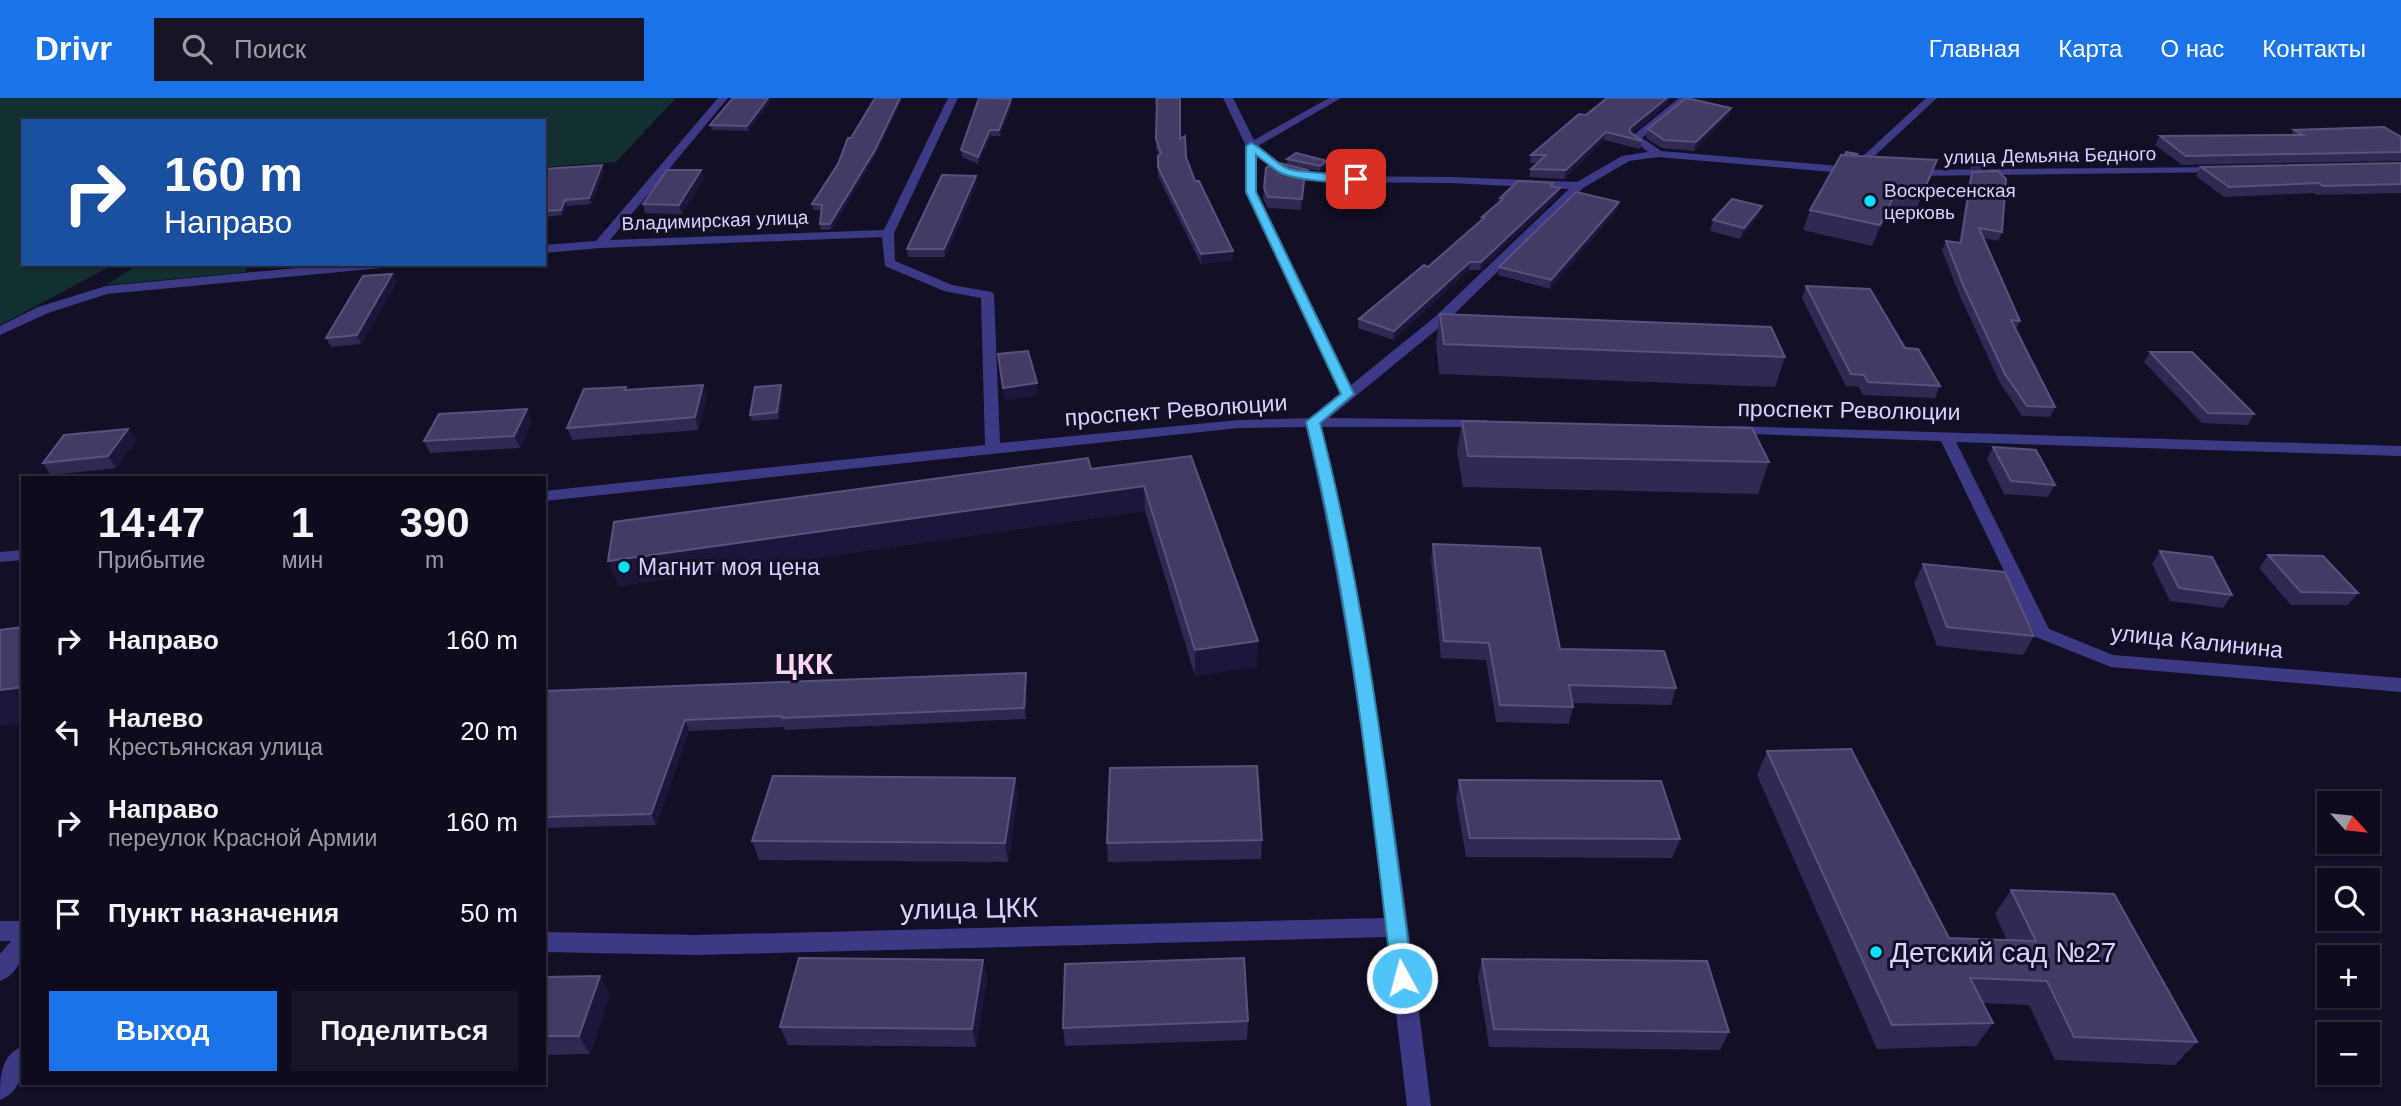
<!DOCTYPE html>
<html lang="ru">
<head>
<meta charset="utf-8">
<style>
	body { margin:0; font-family:Arial,sans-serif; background:#171425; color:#f1f3f6; height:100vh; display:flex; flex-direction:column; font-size:26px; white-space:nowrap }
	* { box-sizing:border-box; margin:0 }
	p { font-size:23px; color:#9b9ba3 }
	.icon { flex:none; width:38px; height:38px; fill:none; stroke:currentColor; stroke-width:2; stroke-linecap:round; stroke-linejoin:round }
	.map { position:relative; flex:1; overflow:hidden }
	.panel { position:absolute; left:21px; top:378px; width:525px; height:609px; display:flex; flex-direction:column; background:#0e0b1c; border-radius:0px; box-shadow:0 2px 5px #0004,0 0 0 2px #2e2b3b }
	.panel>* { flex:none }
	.guide { position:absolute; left:21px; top:21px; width:525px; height:147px; border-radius:0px; box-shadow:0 2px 5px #0004,0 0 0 2px #2e2b3b; background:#1a4fa0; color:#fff; overflow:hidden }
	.needle { width:46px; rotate:117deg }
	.fabs { position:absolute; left:2317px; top:693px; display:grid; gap:14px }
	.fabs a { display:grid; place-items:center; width:63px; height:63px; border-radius:0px; background:#0e0b1c; box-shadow:0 2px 5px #0004,0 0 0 2px #2e2b3b; font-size:35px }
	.pin { position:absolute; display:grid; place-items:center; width:60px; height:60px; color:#fff; margin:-30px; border-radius:14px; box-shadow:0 4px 10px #0006 }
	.me { position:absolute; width:77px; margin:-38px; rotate:353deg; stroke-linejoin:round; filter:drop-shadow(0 0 5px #0008) }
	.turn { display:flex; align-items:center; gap:24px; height:147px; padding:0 28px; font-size:32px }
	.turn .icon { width:91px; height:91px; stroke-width:2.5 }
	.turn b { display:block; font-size:49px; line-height:60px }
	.eta { display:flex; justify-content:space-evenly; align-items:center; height:119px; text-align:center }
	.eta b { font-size:42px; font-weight:600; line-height:49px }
	.primary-button { display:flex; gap:14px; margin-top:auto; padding:14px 28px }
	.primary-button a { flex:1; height:80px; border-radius:0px; background:#1a73e8; color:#fff; font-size:28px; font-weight:600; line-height:80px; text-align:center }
	.primary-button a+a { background:#171425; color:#f1f3f6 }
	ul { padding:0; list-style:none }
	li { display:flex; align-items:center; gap:21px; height:91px; padding:0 28px }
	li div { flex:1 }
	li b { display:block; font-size:26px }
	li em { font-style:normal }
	header { display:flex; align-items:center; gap:42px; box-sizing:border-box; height:98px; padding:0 35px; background:#1a73e8; color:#fff }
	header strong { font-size:33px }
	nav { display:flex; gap:38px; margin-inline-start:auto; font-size:24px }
	.search { width:490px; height:63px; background:#171425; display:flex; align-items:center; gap:18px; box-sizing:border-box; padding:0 24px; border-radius:0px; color:#9b9ba3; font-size:26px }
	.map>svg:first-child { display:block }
</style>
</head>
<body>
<header>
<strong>Drivr</strong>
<div class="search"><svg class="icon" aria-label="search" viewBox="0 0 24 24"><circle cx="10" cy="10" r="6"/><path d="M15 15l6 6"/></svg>Поиск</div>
<nav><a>Главная</a><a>Карта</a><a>О нас</a><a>Контакты</a></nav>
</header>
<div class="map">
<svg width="2401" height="1008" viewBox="0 0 2401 1008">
	<rect width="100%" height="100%" fill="#130f26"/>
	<path fill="#12302f" d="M0,0H676L616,64L544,69V23H23V166H115L0,227Z
		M139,166H248L245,174L106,187Z"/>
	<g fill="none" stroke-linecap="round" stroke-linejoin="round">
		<path fill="#3d3a85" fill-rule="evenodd" d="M718,0H728L610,142L884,132L948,0H958L894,135L895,163L952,187L992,194L994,197L1000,345L1239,322L1310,320L1340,295L1245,94L1246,48L1223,0H1233L1254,42L1329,0H1341L1258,48L1287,70L1333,78L1450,79L1577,84L1622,58L1648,54L1630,40L1679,0H1690L1642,40L1661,53L1851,69L1926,0H1937L1855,76L1658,59L1629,63L1583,90L1446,224L1329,320L1485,322L1490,323L1492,326L1490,329H1321C1375,553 1402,780 1431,1008H1407L1387,839L697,857L544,854V834L697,837L1385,820C1366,655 1343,491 1306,329L1239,330L544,403V393L985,347L981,200L944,193L885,168L882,139L600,150L544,155V147L596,143ZM1256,57L1280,75L1333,84L1450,85L1569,91L1436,218L1351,287L1257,94Z
			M2223,69L2229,72L2227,74L1908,78L1902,75L1908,72Z
			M339,166H388L382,170L107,196L48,215L0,237V228L38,209L106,188Z
			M1730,328L2401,348V358L1956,344L2049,531L2113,557L2401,580V594L2111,569L2036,539L1941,343L1725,335L1723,332L1725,329Z
			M23,452V462L0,464V454Z
			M0,823H23C23,847 26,873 0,883V856L11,843H0Z
			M23,948C23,970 24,992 0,1002C0,980 0,957 23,948Z"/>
	</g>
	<path fill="#312854" d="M768,0H769L770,4L748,33L712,32L710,27Z
		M979,0H1009L1012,7L1000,38H991L978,66L962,59L961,52Z
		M1155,0H1180V41L1195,83L1233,153V162L1201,166L1158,78V58L1159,57L1156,50V41L1157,6H1155Z
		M1669,5L1632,35L1642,43L1640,51L1604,42L1564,81L1529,79L1531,71L1537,65H1530L1531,57L1586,17Z
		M1731,10L1728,18L1694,53L1662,50L1646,40L1648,31Z
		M2294,32L2401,39V63L2182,67L2155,47L2160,38L2291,37Z
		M851,40L876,57L832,131L821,132L820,126L821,112H813L812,106L838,66Z
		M1974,55L1985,65L1983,71H1970Z
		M1857,56L1856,58L1937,62L1913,119L1888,114L1872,148L1803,132L1810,112Z
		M1287,61L1327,68L1320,73L1287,66Z
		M2401,65V95L2317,97L2314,95L2224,99L2196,78L2201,69Z
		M544,71L604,73L591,106L567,108L562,117L544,119Z
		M1308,72L1307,82L1304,85L1301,112L1268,110L1263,101L1264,90Z
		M1972,74L2002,134L1998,143L1984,140L2020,223L2016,231L2055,309L2050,319L2022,318L2000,285L1959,196L1942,152L1946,143L1959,145L1969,82Z
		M704,80L682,116L645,115L643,106Z
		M1553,85V88L1558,98L1480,172H1469L1393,242L1358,230L1359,221L1428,169L1482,122V119L1499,104L1500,100Z
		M977,86L945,159H908L907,151Z
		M1619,104L1617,112L1550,191L1498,177L1499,169Z
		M1762,108L1758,119L1740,141L1710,133L1713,122Z
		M392,176L396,185L361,246L331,249L326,240Z
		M1806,188L1905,250L1940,288L1935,300L1863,297L1859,289L1846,288L1802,200Z
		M1440,216L1785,259L1775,289L1439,276L1436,245Z
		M2150,254L2254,316L2248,327L2202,325L2144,264Z
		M703,287L707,299L698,332L572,342L567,330L626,289L627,292Z
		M783,293L779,321L752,323L750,317Z
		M532,323L520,350L430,355L424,343Z
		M1462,323L1769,364L1758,396L1463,389L1457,354Z
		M128,331L136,343L116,370L51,377L43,365Z
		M1993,349L2055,387L2048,399L2004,396L1987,361Z
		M1191,358L1257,568L1195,578L1145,413L618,488L1091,371Z
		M1433,446L1560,551L1676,590L1671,607L1573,605V609L1569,626L1496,624L1486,562L1441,560L1431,462Z
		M2160,453L2232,497L2223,510L2170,503L2152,466Z
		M2268,457L2358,495L2348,507H2291L2259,470Z
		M1923,466L2034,538L2023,557L1937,548L1914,485Z
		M1026,575L1027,586L1026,621L785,632L784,629L689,633L656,727L544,730V593Z
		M1767,653L1949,840L2007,842L1995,816L2011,792L2197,944L2175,967L2055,962L2029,907L1982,905L1993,925L1976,948L1877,951L1757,677Z
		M1015,680L1018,699L1008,764L759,762L752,743Z
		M1459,682L1680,741L1672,760L1466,759L1456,701Z
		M1262,742L1261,761L1108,764L1107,745Z
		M1482,861L1729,934L1720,952L1489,949L1478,879Z
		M983,862L987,880L976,949L788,947L780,929Z
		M544,879L610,896L590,956L544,957Z
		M1248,923L1247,942L1065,948L1063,930Z"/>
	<path fill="#1d163a" d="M768,0H769L770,4L748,33L747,28Z
		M900,0H903L876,57L832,131L830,126Z
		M1667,0H1670L1669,5L1628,38L1630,30Z
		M1011,1L1012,7L1000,38L999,32Z
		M1731,10L1728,18L1694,53L1696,44Z
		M990,32L991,38L978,66V59Z
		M1606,34L1604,42L1564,81L1566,72Z
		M1937,62L1930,82L1913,119L1921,99Z
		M1327,63V68L1320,73V68Z
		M602,67L604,73L591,106L589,100Z
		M701,72L704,80L682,116L679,107Z
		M1308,72L1307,82L1304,85L1301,112L1305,74Z
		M976,78L977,86L945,159L944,151Z
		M1560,90L1558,98L1480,172L1481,164Z
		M1896,94L1888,114L1872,148L1880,127Z
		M565,102L567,108L562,117L561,112Z
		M1619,104L1617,112L1550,191L1551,182Z
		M1762,108L1758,119L1740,141L1744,130Z
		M1233,153V162L1201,166V156Z
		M1470,164L1469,172L1393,242L1394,233Z
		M392,176L396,185L361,246L357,237Z
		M1037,285L1038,298L1005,302L1003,290Z
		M703,287L707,299L698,332L695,319Z
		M781,287L783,293L779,321L777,314Z
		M527,311L532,323L520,350L514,338Z
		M128,331L136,343L116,370L108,358Z
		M1144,388L1145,413L618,488L608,463Z
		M1258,543L1257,568L1195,578V552Z
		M1026,575L1027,586L1026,621L1024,610Z
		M23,589V625L0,628V592Z
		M685,622L689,633L656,727L651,716Z
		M1015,680L1018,699L1008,764L1005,745Z
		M983,862L987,880L976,949L972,931Z
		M600,878L610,896L590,956L579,938Z"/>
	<path fill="#433a66" stroke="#5a527e" stroke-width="2" d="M733,0H768L747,28L710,27Z
		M875,0H900L875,52L830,126H820L822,107L812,106L838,66L848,40H851Z
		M979,0L1011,1L999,32H990L978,59L961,52Z
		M1157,0H1180V41L1185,38L1186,59L1195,83H1199L1233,153L1201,156L1158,69V58L1161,55L1156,41Z
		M1607,0H1667L1630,30V34L1642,43L1606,34L1566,72L1531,71L1546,57H1531L1579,16L1586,17Z
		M1686,0L1731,10L1696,44L1664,42L1648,31Z
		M2384,29L2401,39V54L2186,58L2160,38L2303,37L2294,32Z
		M1846,54L1857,56L1855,58L1845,57Z
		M1296,55L1327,63L1320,68L1287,61Z
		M1974,55L1985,65L1972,66Z
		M1841,57L1937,62L1921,99L1896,94L1880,127L1810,112Z
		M1275,64L1308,72L1305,74L1302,101L1268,99L1264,90L1266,70Z
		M2401,65V86L2323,88L2319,85L2229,89L2201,69Z
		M602,67L589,100L565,102L561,112L544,113V71Z
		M667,72H701L679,107L643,106Z
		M1998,73L2006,81L2002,134L1979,130L2020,223L2011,222L2055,309L2027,308L2005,276L1963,187L1946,143L1961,145L1972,74Z
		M942,77L976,78L944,151H907Z
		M1518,83L1553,85L1551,88L1560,90L1481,164H1470L1394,233L1359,221L1424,167L1428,169L1485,119H1482L1503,101L1500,100Z
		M1576,94L1619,104L1551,182L1499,169Z
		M1732,101L1762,108L1744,130L1713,122Z
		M392,176L357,237L326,240L363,178Z
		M1806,188L1870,191L1905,250L1918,251L1940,288L1868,284L1864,277L1851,276Z
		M1440,216L1771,229L1785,259L1444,246Z
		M1028,253L1037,285L1003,290L998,256Z
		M2150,254H2192L2254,316L2208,315Z
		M703,287L695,319L567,330L584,291L626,289L625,292Z
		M781,287L777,314L750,317L755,289Z
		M527,311L514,338L424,343L439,316Z
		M1462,323L1752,330L1769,364L1468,358Z
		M128,331L108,358L43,365L64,337Z
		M1993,349L2036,352L2055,387L2011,383Z
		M1191,358L1258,543L1195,552L1144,388L608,463L614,424L1088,360L1091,371Z
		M1433,446L1540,450L1560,551L1664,553L1676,590L1569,587L1573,609L1500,607L1489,545L1444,543Z
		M2160,453L2212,459L2232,497L2179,490Z
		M2268,457L2323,458L2358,495L2301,494Z
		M1923,466L2005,474L2034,538L1947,529Z
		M23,529V589L0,592V532Z
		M1026,575L1024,610L782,620V618L685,622L651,716L544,719V593Z
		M1851,651L1949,840L2036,843L2011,792L2114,796L2197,944L2074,939L2047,883L1970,880L1993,925L1892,927L1767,653Z
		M1257,668L1262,742L1107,745L1110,670Z
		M773,678L1015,680L1005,745L752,743Z
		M1459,682L1661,683L1680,741L1470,740Z
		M799,860L983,862L972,931L780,929Z
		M1244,860L1248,923L1063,930L1065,866Z
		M1482,861L1707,863L1729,934L1494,931Z
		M600,878L579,938H544V879Z"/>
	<path fill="#4fc3f7" stroke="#337fa1" stroke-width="2" d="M1251,45C1265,51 1275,66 1289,71C1305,76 1352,75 1361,81C1350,89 1292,81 1279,74C1271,69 1263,62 1256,57V94L1354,296L1320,325C1367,507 1388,694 1413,880L1410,887L1402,889L1395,887L1392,880C1370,694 1351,507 1306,324L1341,296L1246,94V48Z"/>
	<g fill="#00e5ff" stroke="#130f26" stroke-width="2.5">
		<circle cx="1870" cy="103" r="7"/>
		<circle cx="624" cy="469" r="7"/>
		<circle cx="1876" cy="854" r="7"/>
	</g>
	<g text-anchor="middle" stroke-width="6" stroke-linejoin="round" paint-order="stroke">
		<g font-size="19" fill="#d9d4ff" stroke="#130f26">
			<text transform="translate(2050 57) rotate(-1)" y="7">улица Демьяна Бедного</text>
			<text transform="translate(715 122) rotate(-2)" y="7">Владимирская улица</text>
		</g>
		<g font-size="19" fill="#d9d4ff" stroke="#130f26" text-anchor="start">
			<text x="1884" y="99">Воскресенская<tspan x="1884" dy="22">церковь</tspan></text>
		</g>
		<g font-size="23" fill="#d9d4ff" stroke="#130f26">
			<text transform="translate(1176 312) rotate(-4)" y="8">проспект Революции</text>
			<text transform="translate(1849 312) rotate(1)" y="8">проспект Революции</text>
			<text transform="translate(2197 543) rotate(6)" y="8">улица Калинина</text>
		</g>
		<g font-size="23" fill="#d9d4ff" stroke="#130f26" text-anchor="start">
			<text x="638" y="477">Магнит моя цена</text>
		</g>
		<g font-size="28" fill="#d9d4ff" stroke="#130f26">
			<text transform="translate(969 810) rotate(-1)" y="10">улица ЦКК</text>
		</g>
		<g font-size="28" fill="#d9d4ff" stroke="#130f26" text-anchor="start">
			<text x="1890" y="864">Детский сад №27</text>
		</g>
		<g font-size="30" font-weight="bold" fill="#ffd6f0" stroke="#130f26">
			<text x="804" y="576">ЦКК</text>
		</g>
	</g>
</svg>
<div class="fabs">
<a><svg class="needle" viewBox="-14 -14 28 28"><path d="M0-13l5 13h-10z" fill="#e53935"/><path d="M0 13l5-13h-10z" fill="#9b9ba3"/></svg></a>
<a><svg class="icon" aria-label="search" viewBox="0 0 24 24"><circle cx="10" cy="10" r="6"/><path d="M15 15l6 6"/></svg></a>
<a>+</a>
<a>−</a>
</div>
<div class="pin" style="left:1356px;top:81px;background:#d93025"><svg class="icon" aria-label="arrive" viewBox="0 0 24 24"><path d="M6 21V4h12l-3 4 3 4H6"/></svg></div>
<svg class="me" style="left:1402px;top:880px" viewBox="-20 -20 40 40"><circle r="17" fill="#4fc3f7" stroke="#fff" stroke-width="3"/><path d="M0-11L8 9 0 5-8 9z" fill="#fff"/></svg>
<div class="guide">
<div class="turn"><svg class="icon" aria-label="right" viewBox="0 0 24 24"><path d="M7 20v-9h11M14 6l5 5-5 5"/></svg><div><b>160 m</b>Направо</div></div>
</div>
<section class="panel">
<div class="eta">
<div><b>14:47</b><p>Прибытие</p></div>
<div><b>1</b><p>мин</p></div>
<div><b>390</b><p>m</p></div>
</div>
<ul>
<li><svg class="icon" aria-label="right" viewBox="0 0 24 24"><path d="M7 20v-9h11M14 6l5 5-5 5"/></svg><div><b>Направо</b></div><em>160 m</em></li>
<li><svg class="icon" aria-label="left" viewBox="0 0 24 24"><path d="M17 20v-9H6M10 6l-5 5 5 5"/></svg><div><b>Налево</b><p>Крестьянская улица</p></div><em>20 m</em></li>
<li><svg class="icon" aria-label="right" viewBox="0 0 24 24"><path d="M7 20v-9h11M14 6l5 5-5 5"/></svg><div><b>Направо</b><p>переулок Красной Армии</p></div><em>160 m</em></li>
<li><svg class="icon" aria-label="arrive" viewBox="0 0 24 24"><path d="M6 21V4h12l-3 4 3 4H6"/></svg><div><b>Пункт назначения</b></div><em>50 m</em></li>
</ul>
<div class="primary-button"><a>Выход</a><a>Поделиться</a></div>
</section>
</div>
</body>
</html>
